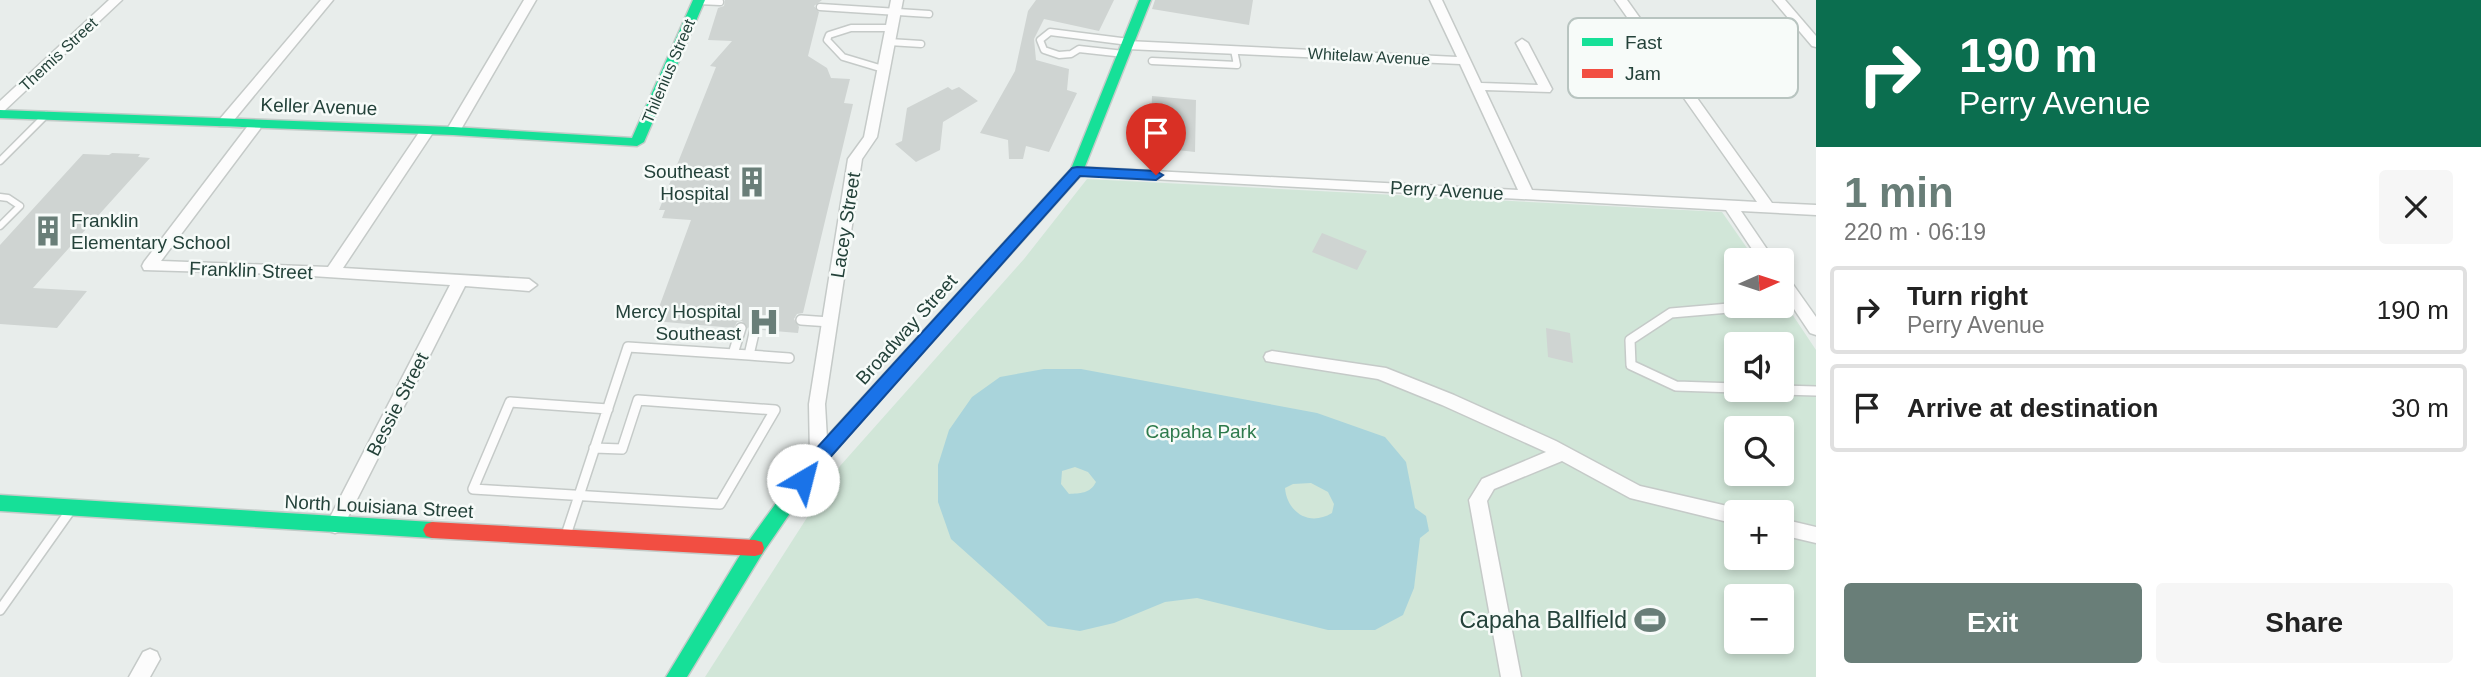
<!DOCTYPE html>
<html lang="en">
<head>
<meta charset="utf-8">
<style>
	body { margin:0; font-family:Helvetica,sans-serif; background:#f6f6f6; color:#222; height:100vh; display:flex; flex-direction:column; font-size:26px; white-space:nowrap }
	* { box-sizing:border-box; margin:0 }
	p { font-size:23px; color:#767676 }
	.icon { flex:none; width:38px; height:38px; fill:none; stroke:currentColor; stroke-width:2; stroke-linecap:round; stroke-linejoin:round }
	.map { position:relative; flex:1; overflow:hidden }
	.panel { display:flex; flex-direction:column; background:#fff; width:665px }
	.panel>* { flex:none }
	.guide { background:#0b6e4f; color:#fff; overflow:hidden }
	.needle { width:46px; rotate:87deg }
	.fabs { position:absolute; left:1724px; top:248px; display:grid; gap:14px }
	.fabs a { display:grid; place-items:center; width:70px; height:70px; border-radius:7px; background:#fff; box-shadow:0 4px 10px #0003; font-size:35px }
	.pin { position:absolute; display:grid; place-items:center; width:60px; height:60px; color:#fff; margin:-72px -30px; border-radius:50% 50% 50% 0; rotate:-45deg; box-shadow:0 0 7px #0007 }
	.pin .icon { rotate:45deg }
	.me { position:absolute; width:77px; margin:-38px; rotate:37deg; stroke-linejoin:round; filter:drop-shadow(0 0 5px #0008) }
	.turn { display:flex; align-items:center; gap:24px; height:147px; padding:0 28px; font-size:32px }
	.turn .icon { width:91px; height:91px; stroke-width:2.5 }
	.turn b { display:block; font-size:49px; line-height:60px }
	.round { display:grid; place-items:center; flex:none; width:74px; height:74px; border-radius:7px; background:#f6f6f6 }
	.headline { display:flex; align-items:center; justify-content:space-between; height:119px; padding:0 28px }
	h1 { font-size:42px; font-weight:700; line-height:52px; color:#697e78 }
	.button { display:flex; gap:14px; margin-top:auto; padding:14px 28px }
	.button a { flex:1; height:80px; border-radius:7px; background:#697e78; color:#fff; font-size:28px; font-weight:700; line-height:80px; text-align:center }
	.button a+a { background:#f6f6f6; color:#222 }
	ul { padding:0; list-style:none }
	li { display:flex; align-items:center; gap:21px; height:88px; margin:0 14px 10px; padding:0 14px; border:4px solid #e0e0e0; border-radius:7px }
	li div { flex:1 }
	li b { display:block; font-size:26px }
	li em { font-style:normal }
	main { display:flex; flex:1; min-height:0 }
	.map>svg:first-child { display:block }
</style>
</head>
<body>
<main>
<div class="map">
<svg width="1816" height="677" viewBox="0 0 1816 677">
	<rect width="100%" height="100%" fill="#e8edeb"/>
	<path fill="#d1e6d8" fill-rule="evenodd" d="M1087,179L1722,212L1756,261H1736V306H1782V299L1816,350V677H705L840,466L1024,259ZM1736,345H1782V390H1736ZM1736,429H1782V474H1736ZM1736,513H1782V558H1736ZM1736,597H1782V642H1736Z"/>
	<path fill="#a9d4db" fill-rule="evenodd" d="M1044,369H1081L1317,413L1385,437L1406,462L1415,508L1426,516L1429,531L1420,538L1414,588L1403,615L1375,630H1328L1197,598L1165,602L1114,623L1080,631L1048,626L951,539L938,502V465L949,430L972,397L1000,377ZM1075,467L1088,472L1096,482C1090,494 1080,493 1069,494L1061,484L1062,471ZM1311,483L1328,492L1334,504L1332,513C1309,527 1287,512 1285,488L1293,484Z"/>
	<path fill="#cfd4d2" d="M725,0H822L814,6L819,12L808,56L827,68L831,78L850,79L844,103L853,104L803,313L797,314L794,319L799,327L798,333L762,330L756,322L750,324L748,329L742,321L737,322L734,328L654,321L691,220L662,218L665,210H659L716,67L710,66L732,41L708,40L718,8L724,6Z
		M1036,0H1114L1099,31L1044,19L1034,39L1036,60L1069,69L1067,90L1077,93L1049,152L1026,146L1023,159H1009L1008,140L980,133L1015,71L1028,11Z
		M1155,0H1253L1249,25L1152,9Z
		M948,87L952,90L959,87L978,101L943,122L940,150L916,162L895,144L902,141L907,108Z
		M1152,96L1196,100L1195,152L1150,147Z
		M112,153L140,154L138,157L150,158L33,288L87,291L57,328L0,324V245L83,154L109,155Z
		M1322,233L1367,251L1357,270L1312,252Z
		M1546,328L1570,333L1573,363L1548,357Z"/>
	<g fill="none" stroke-linecap="round" stroke-linejoin="round">
		<g stroke="#c5cac8" stroke-width="9">
			<path id="lane-far1" d="M698,1L720,2
				M820,7L929,14
				M889,42L921,44
				M1124,54L1079,49L1071,54L1059,55L1044,50L1040,40L1050,32L1129,42
				M1152,61L1237,65L1234,50
				M883,69L843,57L827,40L829,35L851,28H891
				M0,161L46,115
				M0,197L8,198L20,206L0,226"/>
		</g>
		<g stroke="#c5cac8" stroke-width="12">
			<path id="lane" d="M1782,304L1797,303
				M801,320L830,322
				M733,354L741,328
				M749,355L789,358
				M1736,388L1676,386L1631,365L1630,340L1671,313L1752,306
				M1782,390L1816,391
				M594,448L622,449L638,400L775,410L720,504L473,489L510,402L608,409
				M566,535L628,347L749,355L755,329
				M0,610L70,511"/>
		</g>
		<g stroke="#c5cac8" stroke-width="3">
			<path id="street" d="M109,0H122L4,111L0,112V101Z
				M321,0H333L234,120L241,121V127L219,126V120Z
				M524,0H536L460,131L458,134H448L446,131Z
				M891,0H903L877,137L862,159L825,404L828,457L825,462L819,464L813,462L810,457L809,404L848,159L864,137Z
				M1430,0H1442L1481,83L1538,85L1516,43L1522,39L1528,43L1552,89L1550,92L1485,90L1532,190L1757,202L1615,0H1627L1772,203L1816,205V215L1741,211L1775,261H1760L1726,210L1077,175L1070,171L1077,167L1518,190L1460,64L1127,49L1121,45L1127,41L1457,57Z
				M1773,0H1785L1816,36V47L1812,46Z
				M255,122L261,126L260,129L161,261L328,267L422,128L427,127L434,131L343,268L529,279L537,285L529,291L465,286L341,531L335,533L329,531L326,525L450,285L281,274L144,270L142,266L144,262L250,123Z
				M1782,275L1787,276L1816,317V335L1810,333L1782,291Z
				M1272,351L1386,368L1454,395L1556,441L1640,486L1736,508L1744,513H1736V524L1630,498L1562,461L1494,489L1487,501L1521,677H1501L1469,500L1482,479L1546,452L1442,405L1378,379L1266,361L1264,357L1266,353Z
				M1782,519L1816,527V543L1782,535Z
				M150,649L157,652L160,659L150,677H129L143,652Z"/>
		</g>
		<g stroke="#c3cbc8" stroke-width="3">
			<path id="fast" d="M693,0H705L644,142L637,146L453,135L0,118V110L453,127L632,138Z
				M1139,0H1151L1082,174L825,462L762,554L687,677H666L748,542L813,452L1071,169Z
				M0,495L432,522L438,524L441,530L438,536L432,538L0,511Z"/>
		</g>
		<g stroke="#c3cbc8" stroke-width="3">
			<path id="jam" d="M432,522L755,540L762,542L764,548L762,554L755,556L432,538L426,536L423,530L426,524Z"/>
		</g>
		<use href="#lane-far1" stroke="#fcfcfc" stroke-width="6"/>
		<use href="#lane" stroke="#fcfcfc" stroke-width="9"/>
		<use href="#street" fill="#fcfcfc" fill-rule="evenodd"/>
		<use href="#fast" fill="#16e098" fill-rule="evenodd"/>
		<use href="#jam" fill="#f24e42" fill-rule="evenodd"/>
	</g>
	<path fill="#1a73e8" stroke="#114b97" stroke-width="2" d="M1077,167L1156,171L1163,175L1156,180L1080,176L826,462C818,473 812,490 797,485L794,480L813,452L1072,168Z"/>
	<defs>
		<g id="building-bare" transform="scale(2.415)"><path d="M-4-6H4V6H1V3H-1V6H-4ZM-2.5-4.3h1.7v1.8h-1.7ZM.8-4.3h1.7v1.8H.8ZM-2.5-1h1.7V.8h-1.7ZM.8-1h1.7V.8H.8Z" fill="#697e78" stroke="#f7fbf9" stroke-width="2.5" paint-order="stroke"/></g>
		<g id="hospital-bare" transform="scale(2.415)"><path d="M-5-5h3v3.5h4V-5h3V5h-3V1.5h-4V5h-3Z" fill="#697e78" stroke="#f7fbf9" stroke-width="2.5" paint-order="stroke"/></g>
		<g id="stadium-bare" transform="scale(2.415)"><path d="M0-5a6.5 5 0 1 0 0 10a6.5 5 0 1 0 0-10ZM-3.5-1.8h7v3.6h-7Z" fill="#697e78" stroke="#f7fbf9" stroke-width="2.5" paint-order="stroke"/></g>
	</defs>
	<g fill-rule="evenodd">
		<use href="#building-bare" x="752" y="182"/>
		<use href="#building-bare" x="48" y="231"/>
		<use href="#hospital-bare" x="764" y="322"/>
		<use href="#stadium-bare" x="1650" y="620"/>
	</g>
	<g text-anchor="middle" stroke-width="5" stroke-linejoin="round" paint-order="stroke">
		<g font-size="16" fill="#24423a" stroke="#f7fbf9">
			<text transform="translate(58 54) rotate(-43)" y="6">Themis Street</text>
			<text transform="translate(1369 56) rotate(3)" y="6">Whitelaw Avenue</text>
			<text transform="translate(668 71) rotate(-67)" y="6">Thilenius Street</text>
		</g>
		<g font-size="19" fill="#24423a" stroke="#f7fbf9">
			<text transform="translate(319 106) rotate(2)" y="7">Keller Avenue</text>
			<text transform="translate(1447 190) rotate(3)" y="7">Perry Avenue</text>
			<text transform="translate(845 225) rotate(-81)" y="7">Lacey Street</text>
			<text transform="translate(251 270) rotate(2)" y="7">Franklin Street</text>
			<text transform="translate(906 329) rotate(-48)" y="7">Broadway Street</text>
			<text transform="translate(397 404) rotate(-63)" y="7">Bessie Street</text>
			<text transform="translate(379 506) rotate(3)" y="7">North Louisiana Street</text>
		</g>
		<g font-size="19" fill="#24423a" stroke="#f7fbf9" text-anchor="end">
			<text x="729" y="178">Southeast<tspan x="729" dy="22">Hospital</tspan></text>
			<text x="71" y="227" text-anchor="start">Franklin<tspan x="71" dy="22">Elementary School</tspan></text>
			<text x="741" y="318">Mercy Hospital<tspan x="741" dy="22">Southeast</tspan></text>
		</g>
		<g font-size="19" fill="#2d7a4b" stroke="#f7fbf9">
			<text x="1201" y="438">Capaha Park</text>
		</g>
		<g font-size="23" fill="#24423a" stroke="#f7fbf9" text-anchor="end">
			<text x="1627" y="628">Capaha Ballfield</text>
		</g>
	</g>
	<rect x="1568" y="18" width="230" height="80" rx="10" fill="#f7fbf9" stroke="#b8c4c0" stroke-width="2"/>
	<rect x="1582" y="38" width="31" height="8" fill="#16e098"/>
	<rect x="1582" y="69" width="31" height="9" fill="#f24e42"/>
	<g font-size="19" fill="#24423a">
		<text x="1625" y="49">Fast</text>
		<text x="1625" y="80">Jam</text>
	</g>
</svg>
<div class="fabs">
<a><svg class="needle" viewBox="-14 -14 28 28"><path d="M0-13l5 13h-10z" fill="#e53935"/><path d="M0 13l5-13h-10z" fill="#767676"/></svg></a>
<a><svg class="icon" aria-label="sound" viewBox="0 0 24 24"><path d="M4 9h4l5-4v14l-5-4H4zM17 9q2 3 0 6"/></svg></a>
<a><svg class="icon" aria-label="search" viewBox="0 0 24 24"><circle cx="10" cy="10" r="6"/><path d="M15 15l6 6"/></svg></a>
<a>+</a>
<a>−</a>
</div>
<div class="pin" style="left:1156px;top:175px;background:#d93025"><svg class="icon" aria-label="arrive" viewBox="0 0 24 24"><path d="M6 21V4h12l-3 4 3 4H6"/></svg></div>
<svg class="me" style="left:803px;top:480px" viewBox="-20 -20 40 40"><circle r="19" fill="#fff"/><path d="M0-13L10 11 0 6-10 11z" fill="#1a73e8"/></svg>
</div>
<section class="panel">
<div class="guide">
<div class="turn"><svg class="icon" aria-label="right" viewBox="0 0 24 24"><path d="M7 20v-9h11M14 6l5 5-5 5"/></svg><div><b>190 m</b>Perry Avenue</div></div>
</div>
<div class="headline"><div><h1>1 min</h1><p>220 m · 06:19</p></div><a class="round"><svg class="icon" aria-label="close" viewBox="0 0 24 24"><path d="M6 6l12 12M18 6L6 18"/></svg></a></div>
<ul>
<li><svg class="icon" aria-label="right" viewBox="0 0 24 24"><path d="M7 20v-9h11M14 6l5 5-5 5"/></svg><div><b>Turn right</b><p>Perry Avenue</p></div><em>190 m</em></li>
<li><svg class="icon" aria-label="arrive" viewBox="0 0 24 24"><path d="M6 21V4h12l-3 4 3 4H6"/></svg><div><b>Arrive at destination</b></div><em>30 m</em></li>
</ul>
<div class="button"><a>Exit</a><a>Share</a></div>
</section>
</main>
</body>
</html>
